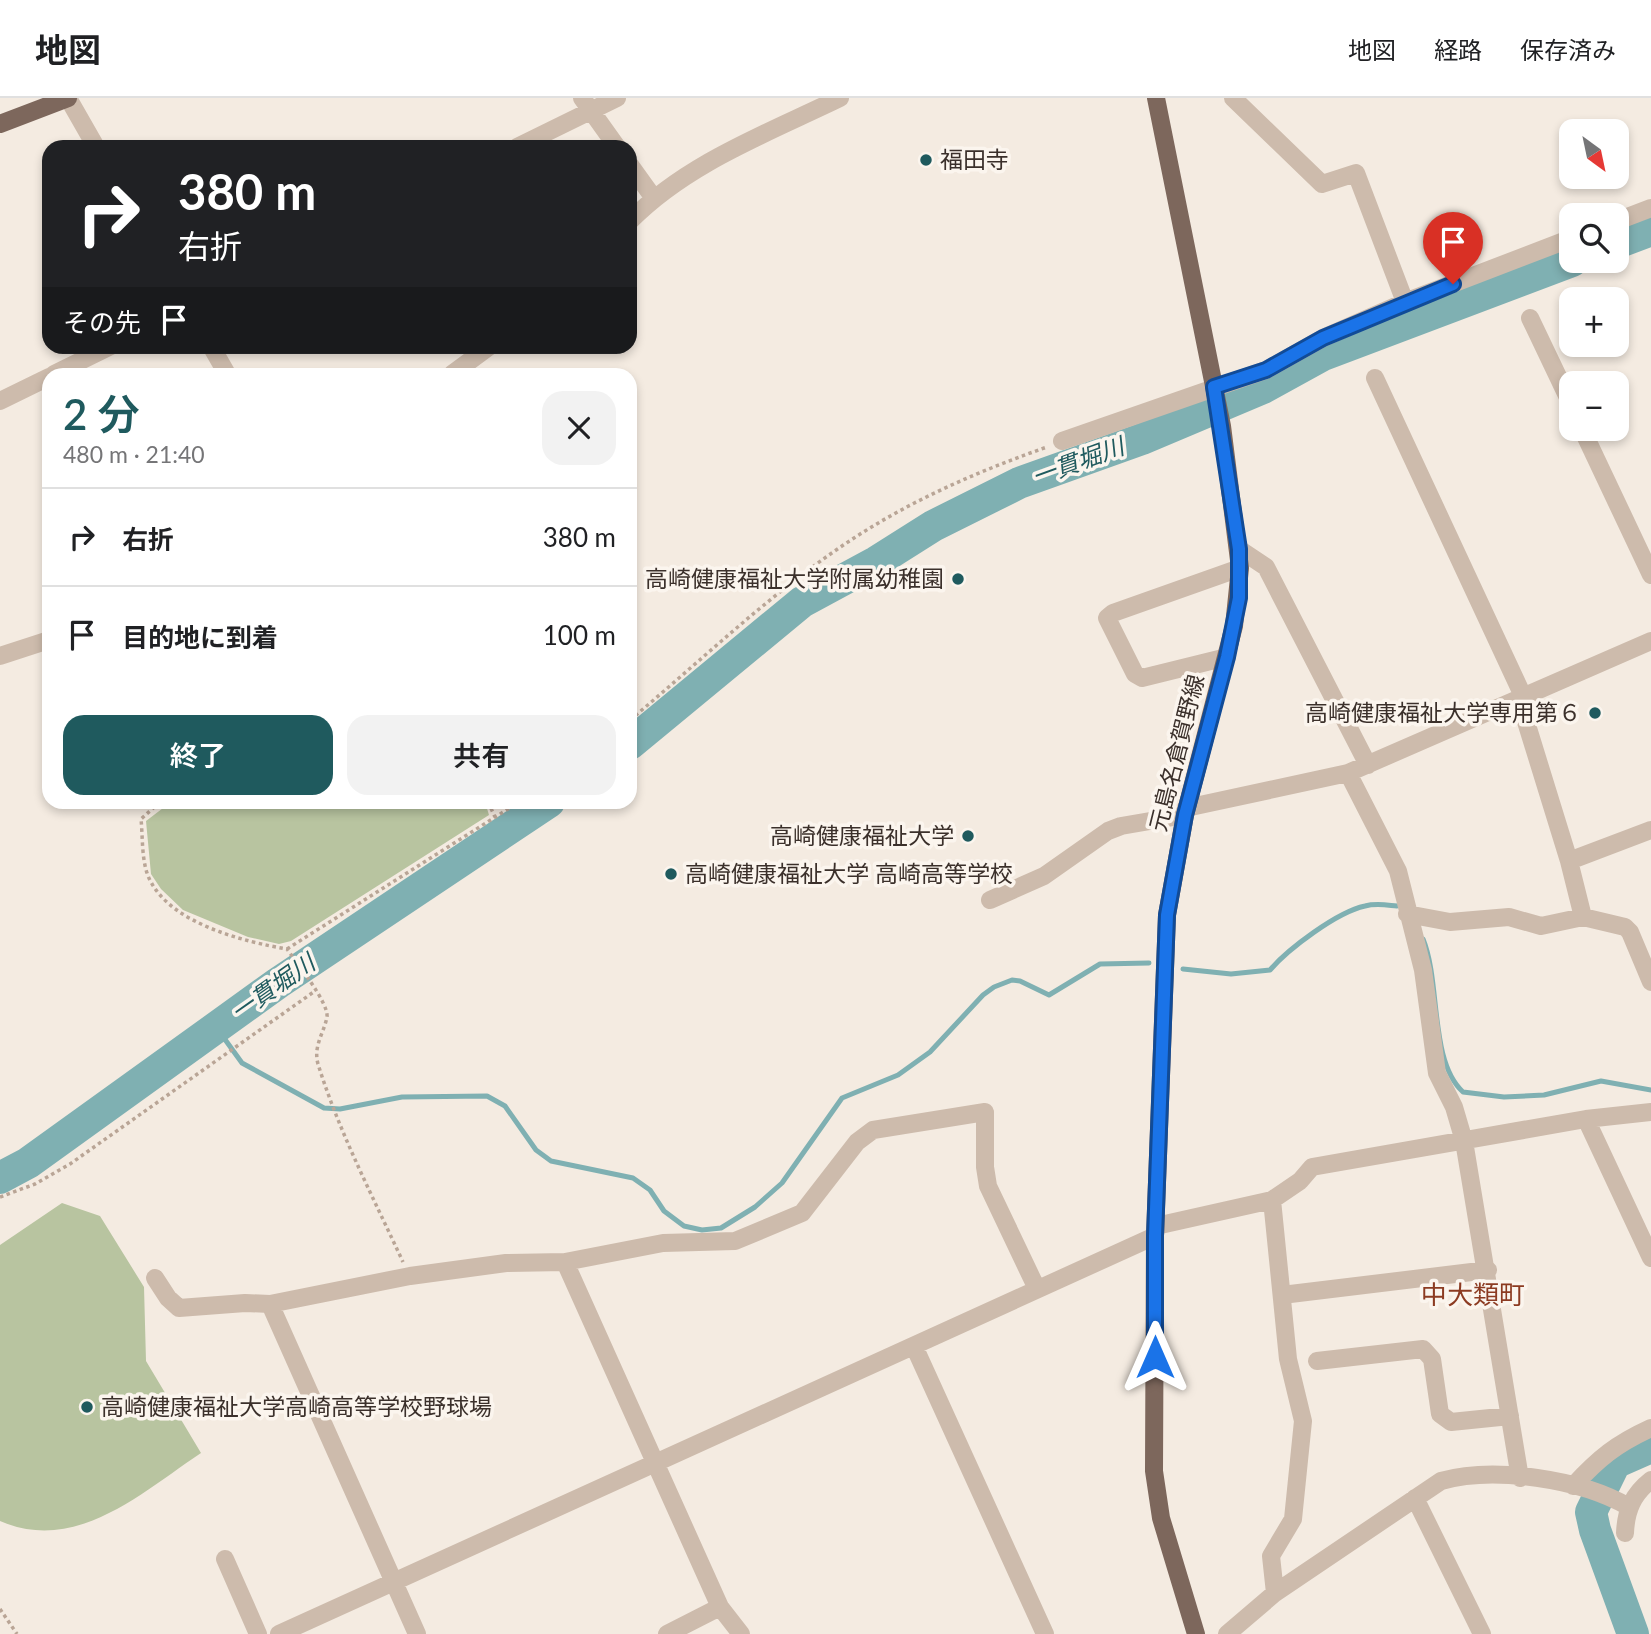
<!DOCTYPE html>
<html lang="ja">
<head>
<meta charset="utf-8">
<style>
	body { margin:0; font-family:Lato,"Noto Sans JP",sans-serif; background:#f2f2f2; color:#202124; height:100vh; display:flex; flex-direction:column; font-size:26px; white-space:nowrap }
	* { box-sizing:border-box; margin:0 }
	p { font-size:23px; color:#757577 }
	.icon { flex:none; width:38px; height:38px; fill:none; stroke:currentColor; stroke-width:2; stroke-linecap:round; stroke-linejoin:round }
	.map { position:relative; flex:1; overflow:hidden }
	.panel { position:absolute; left:42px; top:270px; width:595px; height:441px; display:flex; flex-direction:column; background:#fff; border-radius:21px; box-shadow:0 4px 10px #0003 }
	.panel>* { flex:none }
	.banner { position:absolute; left:42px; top:42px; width:595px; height:214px; border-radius:21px; box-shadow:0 4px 10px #0003; background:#202124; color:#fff; overflow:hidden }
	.needle { width:46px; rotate:147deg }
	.controls { position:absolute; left:1559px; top:21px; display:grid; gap:14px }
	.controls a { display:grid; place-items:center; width:70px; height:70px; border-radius:14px; background:#fff; box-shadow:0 4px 10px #0003; font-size:35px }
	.pin { position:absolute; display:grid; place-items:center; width:60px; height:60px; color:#fff; margin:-72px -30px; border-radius:50% 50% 50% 0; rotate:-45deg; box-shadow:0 0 7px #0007 }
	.pin .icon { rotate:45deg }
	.me { position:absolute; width:77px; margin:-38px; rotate:0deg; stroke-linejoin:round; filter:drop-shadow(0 0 5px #0008) }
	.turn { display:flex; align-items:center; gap:24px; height:147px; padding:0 21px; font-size:32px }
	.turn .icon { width:91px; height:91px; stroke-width:2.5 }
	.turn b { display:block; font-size:49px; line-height:60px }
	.then { display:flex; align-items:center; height:66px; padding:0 21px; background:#0003; gap:14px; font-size:26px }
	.round { display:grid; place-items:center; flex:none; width:74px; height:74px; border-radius:21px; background:#f2f2f2 }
	.headline { display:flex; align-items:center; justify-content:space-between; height:119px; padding:0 21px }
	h1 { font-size:42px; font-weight:600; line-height:52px; color:#1f5a5e }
	.action { display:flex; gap:14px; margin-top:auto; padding:14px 21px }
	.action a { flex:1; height:80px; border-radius:21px; background:#1f5a5e; color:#fff; font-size:28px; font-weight:600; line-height:80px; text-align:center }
	.action a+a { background:#f2f2f2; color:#202124 }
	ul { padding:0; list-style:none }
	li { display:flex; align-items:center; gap:21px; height:98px; padding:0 21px; border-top:2px solid #e0e0e0 }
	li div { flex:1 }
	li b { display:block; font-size:26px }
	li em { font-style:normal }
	header { display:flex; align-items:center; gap:42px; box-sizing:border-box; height:98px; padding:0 35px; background:#fff; border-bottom:2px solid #e0e0e0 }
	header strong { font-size:33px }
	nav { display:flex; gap:38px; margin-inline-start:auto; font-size:24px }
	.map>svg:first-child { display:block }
</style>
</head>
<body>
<header>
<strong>地図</strong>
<nav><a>地図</a><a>経路</a><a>保存済み</a></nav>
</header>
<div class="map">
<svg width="1651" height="1536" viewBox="0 0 1651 1536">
	<rect width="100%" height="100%" fill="#f4ebe1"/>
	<path fill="#b8c4a0" d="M171,704H485L489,717L291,843L279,846L248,839L183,812L161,791L151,776L146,723Z
		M62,1105L100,1118L144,1189L146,1263L201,1355C141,1395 76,1456 0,1423V1147Z"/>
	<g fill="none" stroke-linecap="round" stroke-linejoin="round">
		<path stroke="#7fb0b2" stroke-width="5" d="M1423,841C1441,885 1429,963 1463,994L1504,999L1544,997L1601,983L1651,992
			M1183,871L1231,876L1270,872C1288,851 1337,814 1365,808C1376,805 1386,807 1397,808
			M216,929L242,965L324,1010L340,1011L402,999L487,998L505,1008L536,1052L551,1063L633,1080L650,1092L664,1113L684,1128L702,1132L721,1130L755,1109L782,1085L842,1000L898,977L930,954L983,897L994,889L1012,882L1020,883L1049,897L1100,866L1149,865"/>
		<path stroke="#7fb0b2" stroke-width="32" d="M1617,145L1651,132
			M630,646L802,504L876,464L933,428L1019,385L1142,341L1263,290L1323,257L1572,163
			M0,1080L28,1065L278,885L549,704
			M1633,1536L1595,1432L1591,1414L1615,1365L1651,1349"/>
		<path stroke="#b9a596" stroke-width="3.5" stroke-dasharray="3.5 3.5" stroke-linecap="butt" d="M630,622C703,561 774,492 854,440C914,401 979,373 1047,349
			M160,704L141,721C143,740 141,767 151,784C173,826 245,844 287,851C296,864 329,905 327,919C324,935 313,948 318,966C339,1034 373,1099 403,1164
			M488,704L495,719
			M287,851L519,704
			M0,1099L35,1086L70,1066L315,893
			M0,1511L17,1536"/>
		<path stroke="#cdbbac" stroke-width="18" d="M68,0L96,49
			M582,0L617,49
			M1233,0L1322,86L1356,75L1405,204
			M517,49L617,0
			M630,67L653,99
			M630,123C687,65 768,35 840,0
			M1617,123L1651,110
			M1530,220L1572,308
			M211,248L227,276
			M54,276L111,248
			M452,276L490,248
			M1375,280L1523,598
			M0,303L49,279
			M1582,331L1651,477
			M1062,343L1266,272L1323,240L1405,204L1572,140
			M1239,451L1266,469L1368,667
			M0,558L49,542
			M1227,559L1142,580L1135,576L1107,520L1113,515L1240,470
			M1519,601L1569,763L1583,819
			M1348,675L1398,773L1423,872L1437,975L1454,1009L1464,1043L1520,1380
			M1186,710L1348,675L1651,543
			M1569,763L1651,732
			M990,802L1044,778L1108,733L1121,728L1185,717
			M1407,816L1450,824L1509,819L1541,828L1583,819L1625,829L1630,834L1651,884
			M1586,1021L1651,1160
			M1272,1102L1288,1261L1303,1323L1293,1421L1271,1458L1275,1495
			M1156,1128L1272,1102L1300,1083L1312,1069L1586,1021L1651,1014
			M565,1164L720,1509L741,1536
			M155,1180L168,1200L179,1210L245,1205L270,1206L410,1178L506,1165L565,1164L663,1145L735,1143L802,1115L857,1044L873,1032L985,1014V1069L988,1088L1037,1191
			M1282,1197L1488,1172
			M270,1206L417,1536
			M914,1248L1045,1536
			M1317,1263L1423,1251L1432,1261L1440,1316L1451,1324L1510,1318
			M1573,1388C1599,1360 1616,1346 1651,1330
			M1415,1400L1482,1536
			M1625,1435C1626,1412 1633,1396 1651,1382
			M225,1461L258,1536
			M279,1536L1155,1138
			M667,1536L720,1509
			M1227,1536L1275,1495L1441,1383C1494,1368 1581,1381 1629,1409"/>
		<path stroke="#7d675c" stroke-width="18" d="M1156,0L1222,328L1240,470L1234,528L1185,717L1167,817L1155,1138L1154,1373L1161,1420L1196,1536
			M0,26L68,0"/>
	</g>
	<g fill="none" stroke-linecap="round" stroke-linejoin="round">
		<g stroke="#114b97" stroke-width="18">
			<path id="route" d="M1155,1259V1138L1167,817L1185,717L1227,559L1239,500V451L1214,289L1266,272L1323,240L1453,186"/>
		</g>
		<use href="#route" stroke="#1a73e8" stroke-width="12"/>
	</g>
	<g fill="#1f5a5e" stroke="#fbf5ee" stroke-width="2.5">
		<circle cx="926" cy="62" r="7"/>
		<circle cx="958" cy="481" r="7"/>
		<circle cx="1595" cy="615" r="7"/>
		<circle cx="968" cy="738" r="7"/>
		<circle cx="671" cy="776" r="7"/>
		<circle cx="87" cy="1309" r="7"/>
	</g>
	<g text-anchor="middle" stroke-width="7" stroke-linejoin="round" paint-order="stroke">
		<g font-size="23" fill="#3b302b" stroke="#fbf5ee" text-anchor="start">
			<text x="940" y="70">福田寺</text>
			<text x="944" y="489" text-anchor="end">高崎健康福祉大学附属幼稚園</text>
			<text x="1581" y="623" text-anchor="end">高崎健康福祉大学専用第６</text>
			<text x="954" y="746" text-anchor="end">高崎健康福祉大学</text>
			<text x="685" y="784">高崎健康福祉大学 高崎高等学校</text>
			<text x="101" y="1317">高崎健康福祉大学高崎高等学校野球場</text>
		</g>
		<g font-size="23" fill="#3b302b" stroke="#fbf5ee">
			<text transform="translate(1177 655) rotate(-76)" y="8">元島名倉賀野線</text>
		</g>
		<g font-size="24" font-style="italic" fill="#1f5a5e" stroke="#fbf5ee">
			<text transform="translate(1078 364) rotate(-20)" y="8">一貫堀川</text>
			<text transform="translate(273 890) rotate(-35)" y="8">一貫堀川</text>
		</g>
		<g font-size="26" fill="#8c3b22" stroke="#fbf5ee">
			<text x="1473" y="1206">中大類町</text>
		</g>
	</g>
</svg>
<div class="controls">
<a><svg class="needle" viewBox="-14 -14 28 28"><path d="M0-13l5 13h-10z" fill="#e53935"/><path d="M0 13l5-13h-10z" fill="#757577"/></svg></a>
<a><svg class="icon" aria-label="search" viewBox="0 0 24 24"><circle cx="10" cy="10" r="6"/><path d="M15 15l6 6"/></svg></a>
<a>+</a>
<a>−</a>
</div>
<div class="pin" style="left:1453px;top:186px;background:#d93025"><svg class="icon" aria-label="arrive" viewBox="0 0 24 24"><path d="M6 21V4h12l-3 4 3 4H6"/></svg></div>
<svg class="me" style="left:1155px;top:1259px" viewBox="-20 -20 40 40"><path d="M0-17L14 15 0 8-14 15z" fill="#1a73e8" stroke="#fff" stroke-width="4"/></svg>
<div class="banner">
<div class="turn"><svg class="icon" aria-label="right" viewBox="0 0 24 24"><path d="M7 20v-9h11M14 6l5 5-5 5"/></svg><div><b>380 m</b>右折</div></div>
<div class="then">その先<svg class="icon" aria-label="arrive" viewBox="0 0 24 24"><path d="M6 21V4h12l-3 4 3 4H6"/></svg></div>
</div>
<section class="panel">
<div class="headline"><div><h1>2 分</h1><p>480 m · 21:40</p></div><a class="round"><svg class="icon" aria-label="close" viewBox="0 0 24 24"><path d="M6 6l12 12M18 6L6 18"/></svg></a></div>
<ul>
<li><svg class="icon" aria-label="right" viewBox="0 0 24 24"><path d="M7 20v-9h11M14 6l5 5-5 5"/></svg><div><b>右折</b></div><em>380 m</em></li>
<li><svg class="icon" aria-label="arrive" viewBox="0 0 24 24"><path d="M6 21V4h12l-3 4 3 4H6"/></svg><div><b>目的地に到着</b></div><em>100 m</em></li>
</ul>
<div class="action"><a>終了</a><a>共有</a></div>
</section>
</div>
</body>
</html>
